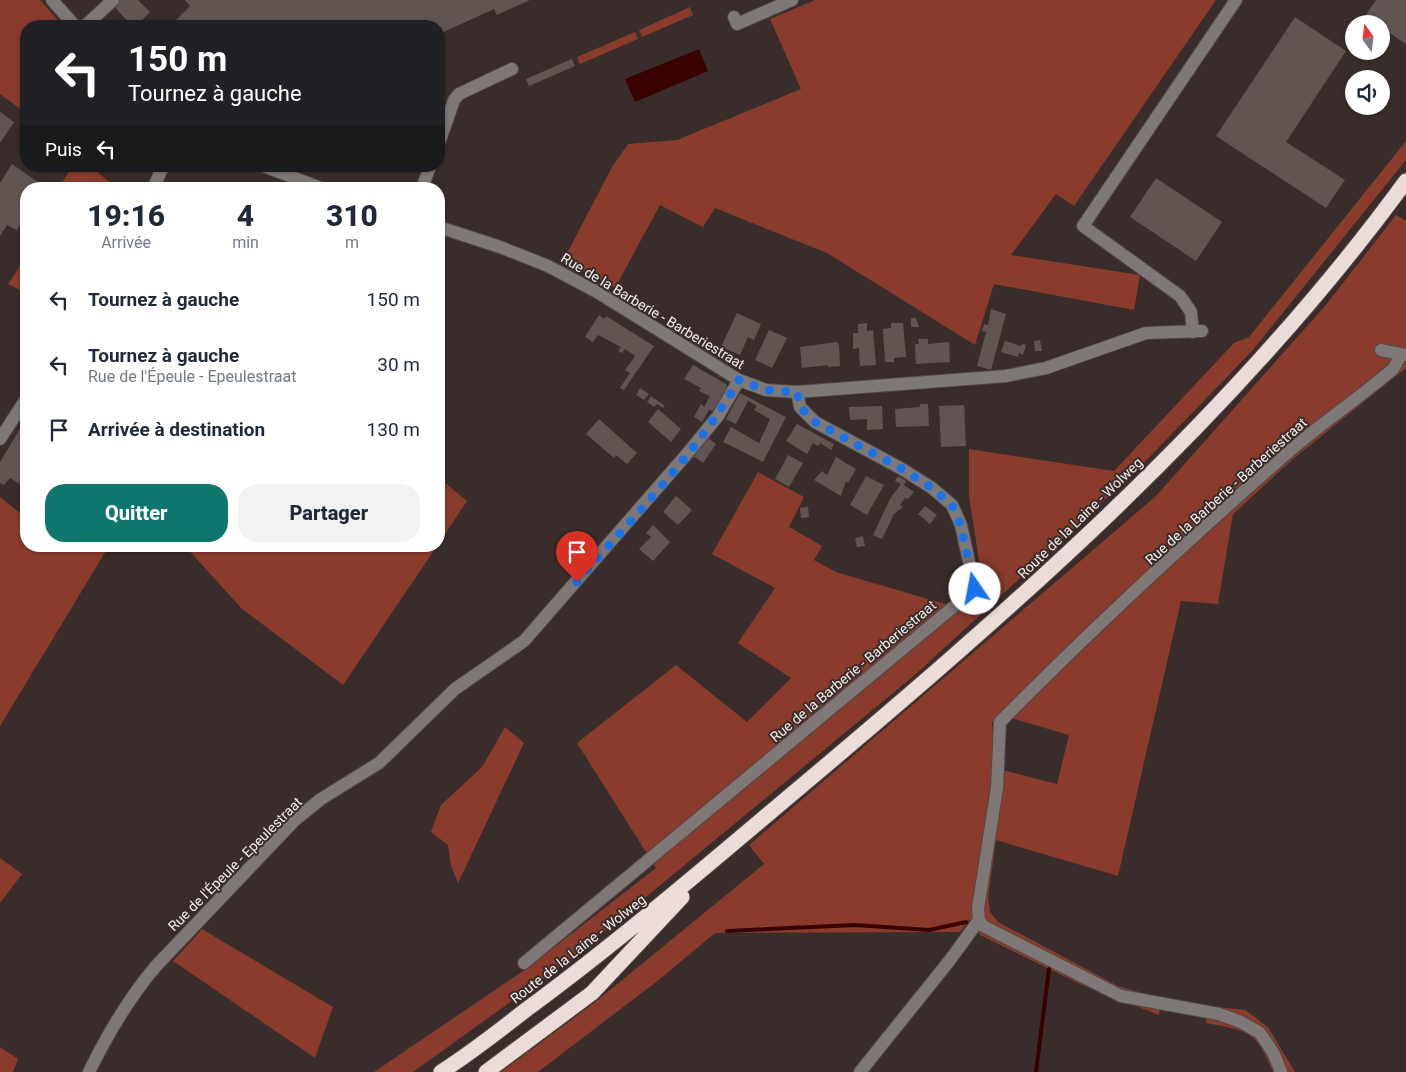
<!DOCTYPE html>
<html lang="fr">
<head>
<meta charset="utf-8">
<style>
	body { margin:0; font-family:Roboto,sans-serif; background:#f2f2f3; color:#1f2937; height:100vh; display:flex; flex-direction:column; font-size:19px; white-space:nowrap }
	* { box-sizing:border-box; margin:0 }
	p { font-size:16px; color:#747a83 }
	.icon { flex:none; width:28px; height:28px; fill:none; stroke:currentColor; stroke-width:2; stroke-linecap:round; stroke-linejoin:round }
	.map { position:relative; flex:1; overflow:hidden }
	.details { position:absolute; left:20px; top:182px; width:425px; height:370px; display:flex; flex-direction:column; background:#fff; border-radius:20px; box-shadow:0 1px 4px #0004 }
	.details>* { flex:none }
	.banner { position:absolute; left:20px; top:20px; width:425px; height:152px; border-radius:20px; box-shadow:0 1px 4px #0004; background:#202124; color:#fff; overflow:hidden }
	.needle { width:32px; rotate:346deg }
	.buttons { position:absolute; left:1345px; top:15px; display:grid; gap:10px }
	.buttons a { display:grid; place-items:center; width:45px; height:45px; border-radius:50%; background:#fff; box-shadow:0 1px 4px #0004; font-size:25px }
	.pin { position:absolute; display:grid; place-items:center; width:42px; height:42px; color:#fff; margin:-51px -21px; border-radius:50% 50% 50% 0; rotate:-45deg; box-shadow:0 0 5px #0007 }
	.pin .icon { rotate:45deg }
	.me { position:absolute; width:55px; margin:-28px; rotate:348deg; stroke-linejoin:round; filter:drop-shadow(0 0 4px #0008) }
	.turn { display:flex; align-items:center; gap:18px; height:105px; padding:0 25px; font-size:22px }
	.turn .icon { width:65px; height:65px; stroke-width:2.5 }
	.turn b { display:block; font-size:35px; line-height:42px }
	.then { display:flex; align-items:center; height:48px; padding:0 25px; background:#0003; gap:10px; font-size:19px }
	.eta { display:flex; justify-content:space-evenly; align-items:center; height:85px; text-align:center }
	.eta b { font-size:30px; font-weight:800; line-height:35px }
	.primary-button { display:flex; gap:10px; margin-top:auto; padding:10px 25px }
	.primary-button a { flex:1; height:58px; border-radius:20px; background:#0f766e; color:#fff; font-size:20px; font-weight:800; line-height:58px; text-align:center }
	.primary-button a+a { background:#f2f2f3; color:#1f2937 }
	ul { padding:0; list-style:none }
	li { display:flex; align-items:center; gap:15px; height:65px; padding:0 25px }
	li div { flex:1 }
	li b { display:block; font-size:19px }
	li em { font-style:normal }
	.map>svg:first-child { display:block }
</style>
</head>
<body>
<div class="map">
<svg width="1406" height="1072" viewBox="0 0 1406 1072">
	<rect width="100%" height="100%" fill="#382d2a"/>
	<path fill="#8a3b2c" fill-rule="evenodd" d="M0,0H40L63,26H26V113L0,94Z
		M815,0H1216L1074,206L1056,194L1011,255L1140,275L1134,310L994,284L975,345L827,253L715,208L703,227L660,205L615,288L563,261L612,167L628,144L677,140L801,89L770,19Z
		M690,7L693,15L642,37L639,30Z
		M635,32L638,39L580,64L577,57Z
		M1406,141V160L1252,351L1136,471L916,674L577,954L413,1072H374L526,969L656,868L577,743L676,665L747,722L791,678L738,643L775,588L712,554L758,472L804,497L789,527L822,546L814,560L836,572L962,609L983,587L969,496V449L1114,471L1234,343L1249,337Z
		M73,166H90L118,189H63V181Z
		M1396,215L1406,221V368L1293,459L1233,514L1218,604L1181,601L1118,876L996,840L988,898L990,912L998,922L1118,986L1160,998L1159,1015L1082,985L980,935L970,919L960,932L715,933L660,979L538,1072H501L594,1003L764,864L749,845L1156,496L1325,306ZM1011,718L1069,735L1057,784L995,768L992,722Z
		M26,257V293L8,284Z
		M439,478L467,501L439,543Z
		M0,497L26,518V546H109L0,726Z
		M185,546H437L343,685L241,608Z
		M505,727L524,743L458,883L451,866L448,845L431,832L441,805L482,767Z
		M0,858L22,874L0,903Z
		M202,929L333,1007L315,1058L173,961Z
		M1207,1006L1245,1010L1268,1027L1295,1072H1273C1256,1031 1249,1031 1206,1023Z
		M0,1047L18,1059L13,1072H0Z"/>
	<path fill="#390000" d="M699,49L708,71L635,102L625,79Z"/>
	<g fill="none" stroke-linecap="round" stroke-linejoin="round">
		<path stroke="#390000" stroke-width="4" d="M727,931L855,925L929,930L966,922
			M1036,1072L1049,969"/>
	</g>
	<path fill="#615552" d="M116,0H138L150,12L136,26H132L112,4Z
		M185,0H530L497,15L494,9L439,34V26H170L190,6Z
		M1376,0H1406V44L1381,27V24H1376L1365,16Z
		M1295,17L1346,51L1286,142L1345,180L1326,208L1216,136Z
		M572,59L575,66L529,86L526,79Z
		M0,112L14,122L0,143Z
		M12,164L45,187L26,189V215L17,230L7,225L0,236V183Z
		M1156,178L1222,222L1196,261L1130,217Z
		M991,309L1006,314L991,370L977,366L986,332L982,331L984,324L988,325Z
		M737,313L761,324L754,340L748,337L740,355L721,347Z
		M599,315L604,319L606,316L654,346L624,390L620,388L630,373L625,370L635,356L625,349L622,353L618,351L621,347L598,335L593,342L585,337Z
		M911,318H916L919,327H911Z
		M867,323V331L873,330L876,365L860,366L859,348L853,349V333H858V324Z
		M891,323H903L906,357L894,358V362H885L883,329L891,328Z
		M769,330L787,338L772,368L755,360Z
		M918,339H928V344L949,342L950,362L916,364L915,344H919Z
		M1040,340L1042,351H1035L1034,341Z
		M1005,341L1021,346L1022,344L1026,345L1023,355L1019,353L1018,357L1001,352Z
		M837,342L839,345L840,366L828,367V365L802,368L800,347Z
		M693,365L726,384L727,387L713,411L709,410L702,422L694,417L701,404L704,407L710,396L699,391L701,388L684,379Z
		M640,388L649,394L644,400L636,395Z
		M740,393L786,417L763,462L723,442L731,427L759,443L770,419L754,410L757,406L748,401L736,424L726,419Z
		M651,396L665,406L663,408L657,404L654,407L647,402Z
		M920,404H928L929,426L896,427L895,409L920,407Z
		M964,405L966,446L941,447L939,406Z
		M882,406L883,429L867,430V419L850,420L849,407Z
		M658,409L681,429L671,442L648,422Z
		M599,419L637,453L627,464L616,455L614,458L586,434Z
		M24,422L26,423V441L21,449L26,456V477L23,475L21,478L26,484L24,487L10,478L4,485L0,483V462Z
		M797,424L834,444L831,450L820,443L818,446L813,443L807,454L786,441Z
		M707,437L716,444L703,463L693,456Z
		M788,455L803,463L789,487L775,479Z
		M836,457L856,469L848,483L846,481L841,496L814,480L822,471L827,475Z
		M866,476L884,485L867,515L850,505Z
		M898,476L906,481L904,485L914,492L908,499L905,498L900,505L903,507L894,514L882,539L873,535L890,499L901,484L895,481Z
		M676,496L692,510L678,525L663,512Z
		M925,506L937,515L930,524L918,514Z
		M808,507L809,517L801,518L800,508Z
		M653,525L670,542L653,561L639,549L651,537L646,533Z
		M863,536L865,546L857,547L855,538Z"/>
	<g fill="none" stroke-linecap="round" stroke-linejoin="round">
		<g stroke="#534845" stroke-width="14">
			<path id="minor" d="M52,0L75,26
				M734,17L737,24L792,0
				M85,26L113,0
				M439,143L454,100L459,94L512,69
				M263,166L324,189
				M153,189L163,166
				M422,189L430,166
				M439,227L500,247L548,266L597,292L739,380L766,390L797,392L1006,376L1046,368L1146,333L1202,331
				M1193,332L1191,312L1180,296L1083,226L1236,0
				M1381,350L1406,355
				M0,439L26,399
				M524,963L975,589L961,525L952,505L932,488L902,469L815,422L800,407L797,392
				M89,1072C108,1033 128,999 156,966L295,820L321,799L379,763L455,689L524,641L686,455L718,416L739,380
				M860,1072L950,960L979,920
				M1281,1072L1274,1054L1260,1033L1241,1022L1219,1014L1121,996L983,926L979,920L978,908L997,788L1000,722C1092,629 1188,540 1286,454C1320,424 1358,399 1393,369L1401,355"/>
		</g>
		<g stroke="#534845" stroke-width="17">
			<path id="highway" d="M441,1072C471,1053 499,1031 527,1009C614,945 696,875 779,805C1005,615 1231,421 1406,181
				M486,1072L592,993L682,897"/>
		</g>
		<use href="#minor" stroke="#7e7877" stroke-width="12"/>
		<use href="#highway" stroke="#ebdcd8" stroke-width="15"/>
	</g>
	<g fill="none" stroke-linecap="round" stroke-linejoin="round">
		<path stroke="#1a73e8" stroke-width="9" stroke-dasharray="0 16.2" d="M577,582C633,517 696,454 739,380L766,390L797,392L800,407L815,422L902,469L932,488L952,505L960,524L975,589"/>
	</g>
	<g text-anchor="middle" stroke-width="4" stroke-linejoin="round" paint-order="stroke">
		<g font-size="14" fill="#f6eeec" stroke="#382d2a">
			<text transform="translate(653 311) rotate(31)" y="5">Rue de la Barberie - Barberiestraat</text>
			<text transform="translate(1226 491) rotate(-42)" y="5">Rue de la Barberie - Barberiestraat</text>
			<text transform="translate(1080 518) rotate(-44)" y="5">Route de la Laine - Wolweg</text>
			<text transform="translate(853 671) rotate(-40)" y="5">Rue de la Barberie - Barberiestraat</text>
			<text transform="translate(235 864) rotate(-45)" y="5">Rue de l'Épeule - Epeulestraat</text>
			<text transform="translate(578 949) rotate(-38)" y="5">Route de la Laine - Wolweg</text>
		</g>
	</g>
</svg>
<div class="buttons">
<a><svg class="needle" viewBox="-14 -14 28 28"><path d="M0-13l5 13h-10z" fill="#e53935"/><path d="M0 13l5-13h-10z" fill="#747a83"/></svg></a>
<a><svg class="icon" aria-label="sound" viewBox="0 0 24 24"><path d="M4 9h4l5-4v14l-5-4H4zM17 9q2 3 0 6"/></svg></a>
</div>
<div class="pin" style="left:577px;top:582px;background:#d93025"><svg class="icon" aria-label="arrive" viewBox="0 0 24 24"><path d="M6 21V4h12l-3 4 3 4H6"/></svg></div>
<svg class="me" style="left:975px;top:589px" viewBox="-20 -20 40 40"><circle r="19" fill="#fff"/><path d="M0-13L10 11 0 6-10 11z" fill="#1a73e8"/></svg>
<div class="banner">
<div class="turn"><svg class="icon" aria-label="left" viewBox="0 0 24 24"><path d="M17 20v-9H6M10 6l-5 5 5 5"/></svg><div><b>150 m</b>Tournez à gauche</div></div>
<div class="then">Puis<svg class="icon" aria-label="left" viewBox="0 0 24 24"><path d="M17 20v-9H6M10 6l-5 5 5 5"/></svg></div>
</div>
<section class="details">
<div class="eta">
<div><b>19:16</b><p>Arrivée</p></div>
<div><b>4</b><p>min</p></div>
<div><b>310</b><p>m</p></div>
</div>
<ul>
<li><svg class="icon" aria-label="left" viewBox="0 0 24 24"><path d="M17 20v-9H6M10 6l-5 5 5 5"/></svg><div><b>Tournez à gauche</b></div><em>150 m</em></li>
<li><svg class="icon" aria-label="left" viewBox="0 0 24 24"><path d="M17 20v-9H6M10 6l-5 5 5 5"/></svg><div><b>Tournez à gauche</b><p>Rue de l'Épeule - Epeulestraat</p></div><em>30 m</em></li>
<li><svg class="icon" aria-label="arrive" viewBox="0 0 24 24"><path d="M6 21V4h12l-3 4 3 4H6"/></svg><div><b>Arrivée à destination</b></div><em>130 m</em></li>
</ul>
<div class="primary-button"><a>Quitter</a><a>Partager</a></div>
</section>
</div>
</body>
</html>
